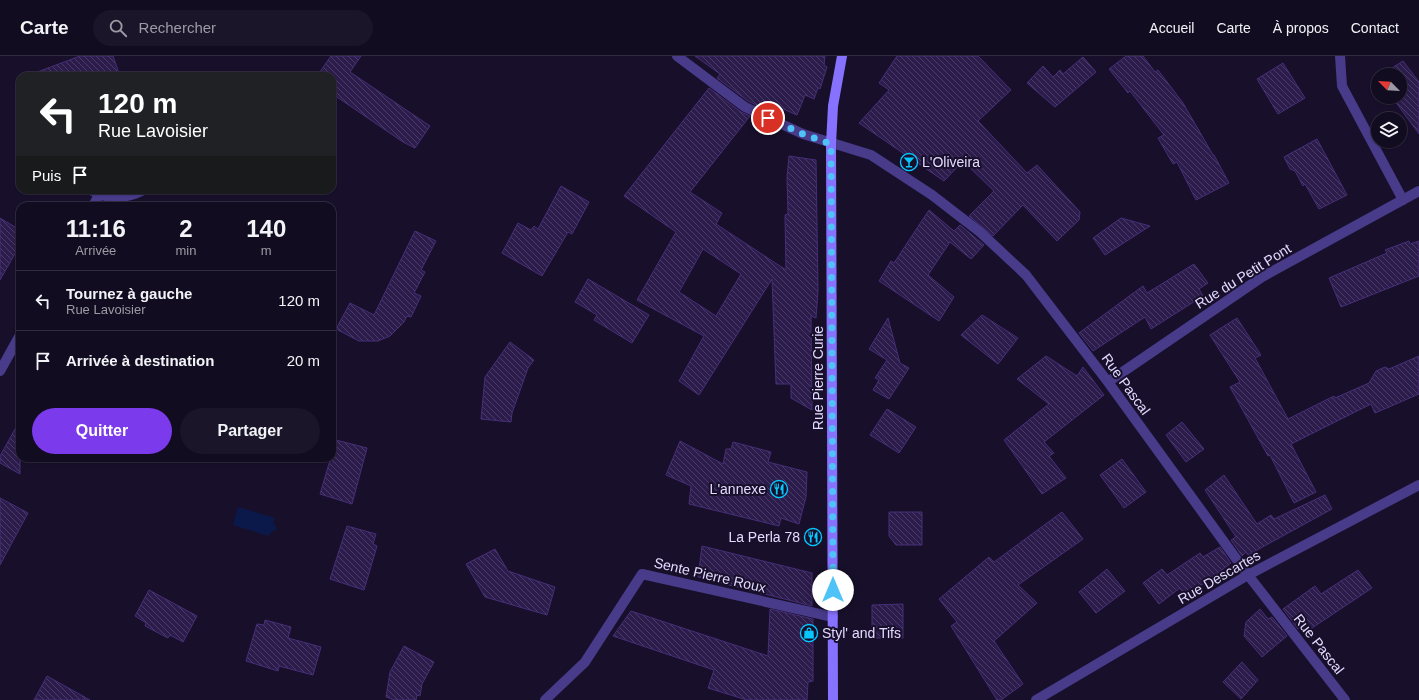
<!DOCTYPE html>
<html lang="fr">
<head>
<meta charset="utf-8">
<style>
	body { margin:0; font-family:Helvetica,sans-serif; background:#1b1529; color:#f1f3f6; height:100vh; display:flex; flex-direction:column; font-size:15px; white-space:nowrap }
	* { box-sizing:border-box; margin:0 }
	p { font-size:13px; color:#9c9ba5 }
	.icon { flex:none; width:22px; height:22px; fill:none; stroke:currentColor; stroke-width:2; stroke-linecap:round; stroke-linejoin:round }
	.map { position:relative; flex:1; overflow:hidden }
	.panel { position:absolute; left:16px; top:146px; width:320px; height:260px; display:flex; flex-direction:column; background:#120c20; border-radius:12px; box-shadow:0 1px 3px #0004,0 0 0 1px #312c3e }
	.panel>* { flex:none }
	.top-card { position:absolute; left:16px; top:16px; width:320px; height:122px; border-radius:12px; box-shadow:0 1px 3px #0004,0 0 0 1px #312c3e; background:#202124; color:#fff; overflow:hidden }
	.needle { width:26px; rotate:294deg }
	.tools { position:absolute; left:1371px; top:12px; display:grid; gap:8px }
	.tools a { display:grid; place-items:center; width:36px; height:36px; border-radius:50%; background:#120c20; box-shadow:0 1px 3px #0004,0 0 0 1px #312c3e; font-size:20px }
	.pin { position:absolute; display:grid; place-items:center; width:34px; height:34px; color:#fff; margin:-17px; border:2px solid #fff; border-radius:50%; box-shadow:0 1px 4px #0007 }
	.me { position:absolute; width:44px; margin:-22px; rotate:0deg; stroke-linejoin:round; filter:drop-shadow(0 0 3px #0008) }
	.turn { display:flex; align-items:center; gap:14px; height:84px; padding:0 16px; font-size:18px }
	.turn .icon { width:52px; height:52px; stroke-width:2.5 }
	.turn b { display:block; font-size:28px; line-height:34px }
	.then { display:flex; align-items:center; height:38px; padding:0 16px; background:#0003; gap:8px; font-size:15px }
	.eta { display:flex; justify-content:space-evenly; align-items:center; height:68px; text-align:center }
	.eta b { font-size:24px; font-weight:700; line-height:28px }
	.button { display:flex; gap:8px; margin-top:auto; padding:8px 16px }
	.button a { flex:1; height:46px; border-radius:24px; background:#7c3aed; color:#fff; font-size:16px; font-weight:700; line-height:46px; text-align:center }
	.button a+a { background:#1b1529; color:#f1f3f6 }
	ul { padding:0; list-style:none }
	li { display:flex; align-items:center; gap:12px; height:60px; padding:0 16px; border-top:1px solid #312c3e }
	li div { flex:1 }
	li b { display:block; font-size:15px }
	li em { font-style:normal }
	header { display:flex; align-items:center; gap:24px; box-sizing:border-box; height:56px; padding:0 20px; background:#120c20; border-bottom:1px solid #312c3e }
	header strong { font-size:19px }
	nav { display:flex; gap:22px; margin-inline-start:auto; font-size:14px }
	.search { width:280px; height:36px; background:#1b1529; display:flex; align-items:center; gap:10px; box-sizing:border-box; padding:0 14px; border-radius:22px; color:#9c9ba5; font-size:15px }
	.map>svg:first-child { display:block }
</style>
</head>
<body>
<header>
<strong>Carte</strong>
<div class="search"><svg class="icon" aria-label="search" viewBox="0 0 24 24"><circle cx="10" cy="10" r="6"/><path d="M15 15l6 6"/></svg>Rechercher</div>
<nav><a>Accueil</a><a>Carte</a><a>À propos</a><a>Contact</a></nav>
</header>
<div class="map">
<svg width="1419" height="644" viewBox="0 0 1419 644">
	<defs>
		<pattern id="building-back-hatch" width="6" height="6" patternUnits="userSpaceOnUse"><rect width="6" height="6" fill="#2c1c4c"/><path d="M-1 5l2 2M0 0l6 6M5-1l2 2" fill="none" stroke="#4a3c67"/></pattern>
	</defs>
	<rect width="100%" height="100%" fill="#18102b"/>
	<path fill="#0a194a" d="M238,451L275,462L273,467L276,470V474L271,476L269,480L233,469Z"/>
	<path fill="url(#building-back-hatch)" stroke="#462e78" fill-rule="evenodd" d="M80,0H113L120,20H32V18Z
		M331,0H361L350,16L430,70L415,92L403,86L334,39L332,43V20H317Z
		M695,0H825L824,9L827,11L820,33L818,32L814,43L805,39L797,59L762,44L758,50L748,45L717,22L720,18Z
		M897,0H978L1011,34L978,65L1027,117L1037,109L1080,156L1079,164L1057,185L1023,149L993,180L969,160L994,135L963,105L944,125L859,67L889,34L879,27Z
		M1126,0H1143L1155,16L1158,14L1183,47L1213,99H1214L1229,127L1196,144L1177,106L1173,108L1158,82L1164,79L1130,35L1128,37L1109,13Z
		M1083,1L1096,16L1055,51L1027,27L1043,10L1053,21L1060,14L1063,18Z
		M1403,5L1419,26V78L1392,41H1400V19H1381Z
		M1283,7L1305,42L1278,58L1257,23Z
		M709,32L741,56L750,60L690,136L722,157L716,168L786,214L785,159L788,158L787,121L789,100L816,104L818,234L816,262L811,260L812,354L791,342V328H776L772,223L699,339L679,325L704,280L637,244L676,176L624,140ZM703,193L741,218L716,260L679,236Z
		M1317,83L1347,139L1319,153L1305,128L1303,130L1295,115L1290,113L1284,101Z
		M561,130L589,146L572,178L568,176L542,220L502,197L518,167L531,174L534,170L538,173Z
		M929,154L954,175L960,169L984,189L971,203L950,186L928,219L954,241L939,265L879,225L891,205L894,207Z
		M0,162L20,174V189L0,224Z
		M1121,162L1150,170L1105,199L1093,182Z
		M415,175L436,185L421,214L425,216L414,237L421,240L411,261L407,260L404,266L390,280L378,285H359L336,273L350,247L374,259Z
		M1409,185L1410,188L1419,185V220L1341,251L1329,222L1387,197L1385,194Z
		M1194,208L1208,227L1199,233L1203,240L1151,273L1145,261L1093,295L1079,277L1143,230L1147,237Z
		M588,223L649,259L632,287L594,264L597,259L575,246Z
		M982,259L1018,282L998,308L961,279Z
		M888,262L900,307L909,312L889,343L873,334L879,324L875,322L887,304L869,293Z
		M1237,262L1261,299L1255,302L1288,363L1334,340L1335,342L1369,327L1376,315L1385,311L1389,313L1419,300V338L1375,357L1371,348L1291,388L1316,436L1294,447L1270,399L1268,400L1230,331L1240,326L1210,279Z
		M510,286L534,304L528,312L512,357L511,366L481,363L485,321Z
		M1046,300L1077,320L1083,311L1104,339L1044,386L1054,397L1049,400L1066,422L1042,438L1004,384L1049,348L1017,323Z
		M887,353L916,371L899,397L870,379Z
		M20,364V418L0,407V400Z
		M1182,366L1204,393L1186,406L1166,379Z
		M336,384L367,392L352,448L320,438Z
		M680,385L723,408L726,393H731L733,386L771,396L768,406L807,416L806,441L799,468L781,462L779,470L689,448L691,430L666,419Z
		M1122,403L1146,436L1124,452L1100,419Z
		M1224,419L1257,468L1271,459L1274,463L1325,439L1332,453L1248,499L1246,496L1242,500L1231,484L1236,481L1205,434Z
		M0,442L28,457L0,509Z
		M889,456H922V489H896L889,480Z
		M1062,456L1083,483L1018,529L1037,547L994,585L1023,628L1001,644H997L951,570L957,566L939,543L989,501L994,506Z
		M347,470L376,478L373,488L377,490L364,534L330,523Z
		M702,490L812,517V550L698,521Z
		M1220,491L1231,507L1203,528L1184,538L1180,532L1159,548L1143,527L1162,513L1167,519L1200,497L1203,501Z
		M495,493L508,515L555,531L547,559L485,541L466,508Z
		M1107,513L1125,535L1096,557L1079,536Z
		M1358,514L1372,532L1309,574L1305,569L1298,573L1283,553L1315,530L1321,538Z
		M149,534L197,560L183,586L170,579L168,582L145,570L146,567L135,560Z
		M903,548V582H872V549Z
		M770,553L813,563V625L808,626L807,644H747L708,632L714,614L613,580L631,555L768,600Z
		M1260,553L1268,563L1272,561L1287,580L1262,601L1244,580L1246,566Z
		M265,564L291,571L288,582L321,591L313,619L279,610L278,615L246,605L257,568L264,569Z
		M404,590L434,606L422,628L420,640L417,639L416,644H395L386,641L390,616Z
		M1242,606L1258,624L1241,643L1223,626Z
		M47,620L90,644H34Z"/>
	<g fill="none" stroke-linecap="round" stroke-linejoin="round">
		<path stroke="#483b8a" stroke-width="10" d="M677,0L745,51L803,78L871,99L932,139L980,176L1026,219L1108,326L1248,519L1345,644
			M1340,0L1342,30L1403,144
			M91,134C109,145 125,143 144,134
			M93,150L99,139
			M0,315L20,279
			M1108,326L1262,221L1419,135
			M545,644L585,606L642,518L833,561
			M1036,644L1248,519L1419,429"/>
		<path stroke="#8771ff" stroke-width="10" d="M833,644L831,88L833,50L842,0"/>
	</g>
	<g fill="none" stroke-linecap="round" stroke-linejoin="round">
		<path stroke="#4fc3f7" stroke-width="7" stroke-dasharray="0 12.6" d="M768,62L803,78L831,88L833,534"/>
	</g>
	<defs>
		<g id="bar-ring" transform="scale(0.9)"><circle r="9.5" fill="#18102b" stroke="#06c7ff" stroke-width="1.5"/><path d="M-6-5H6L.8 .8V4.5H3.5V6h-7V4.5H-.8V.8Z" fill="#06c7ff"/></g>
		<g id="restaurant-ring" transform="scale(0.9)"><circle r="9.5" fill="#18102b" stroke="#06c7ff" stroke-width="1.5"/><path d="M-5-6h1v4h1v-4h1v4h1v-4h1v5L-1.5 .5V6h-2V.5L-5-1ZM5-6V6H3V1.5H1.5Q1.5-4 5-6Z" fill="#06c7ff"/></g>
		<g id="shop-ring" transform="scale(0.9)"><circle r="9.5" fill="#18102b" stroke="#06c7ff" stroke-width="1.5"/><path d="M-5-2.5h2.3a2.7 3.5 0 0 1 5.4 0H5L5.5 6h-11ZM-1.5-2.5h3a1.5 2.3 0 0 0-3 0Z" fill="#06c7ff"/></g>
	</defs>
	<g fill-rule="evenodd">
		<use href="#bar-ring" x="909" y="106"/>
		<use href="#restaurant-ring" x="779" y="433"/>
		<use href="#restaurant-ring" x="813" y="481"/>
		<use href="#shop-ring" x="809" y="577"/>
	</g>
	<g text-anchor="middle" stroke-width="4" stroke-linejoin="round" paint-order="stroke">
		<g font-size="14" fill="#e3daff" stroke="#18102b" text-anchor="start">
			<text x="922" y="111">L'Oliveira</text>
			<text x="766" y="438" text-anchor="end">L'annexe</text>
			<text x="800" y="486" text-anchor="end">La Perla 78</text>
			<text x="822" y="582">Styl' and Tifs</text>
		</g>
		<g font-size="14" fill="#e3daff" stroke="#18102b">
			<text transform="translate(1243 220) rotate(-32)" y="5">Rue du Petit Pont</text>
			<text transform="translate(818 322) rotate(-90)" y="5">Rue Pierre Curie</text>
			<text transform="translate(1126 328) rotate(54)" y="5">Rue Pascal</text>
			<text transform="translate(710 519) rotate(13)" y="5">Sente Pierre Roux</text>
			<text transform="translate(1219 521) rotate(-30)" y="5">Rue Descartes</text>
			<text transform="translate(1319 588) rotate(52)" y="5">Rue Pascal</text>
		</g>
	</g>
</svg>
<div class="tools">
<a><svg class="needle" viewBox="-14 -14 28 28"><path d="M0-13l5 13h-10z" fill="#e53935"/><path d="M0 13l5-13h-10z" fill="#9c9ba5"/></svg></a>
<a><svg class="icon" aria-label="layers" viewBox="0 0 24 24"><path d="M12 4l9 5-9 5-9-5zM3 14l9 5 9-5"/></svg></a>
</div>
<div class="pin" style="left:768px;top:62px;background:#d93025"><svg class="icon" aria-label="arrive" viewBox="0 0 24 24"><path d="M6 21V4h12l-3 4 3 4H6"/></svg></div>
<svg class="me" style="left:833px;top:534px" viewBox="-20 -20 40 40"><circle r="19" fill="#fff"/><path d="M0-13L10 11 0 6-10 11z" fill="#4fc3f7"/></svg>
<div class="top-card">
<div class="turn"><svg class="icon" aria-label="left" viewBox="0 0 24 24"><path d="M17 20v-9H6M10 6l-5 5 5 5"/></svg><div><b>120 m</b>Rue Lavoisier</div></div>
<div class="then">Puis<svg class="icon" aria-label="arrive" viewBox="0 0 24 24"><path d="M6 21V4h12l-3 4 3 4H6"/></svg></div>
</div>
<section class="panel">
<div class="eta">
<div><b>11:16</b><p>Arrivée</p></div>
<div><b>2</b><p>min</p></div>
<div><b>140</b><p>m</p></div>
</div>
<ul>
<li><svg class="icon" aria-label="left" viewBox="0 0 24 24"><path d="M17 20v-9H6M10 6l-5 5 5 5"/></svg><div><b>Tournez à gauche</b><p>Rue Lavoisier</p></div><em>120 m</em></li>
<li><svg class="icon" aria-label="arrive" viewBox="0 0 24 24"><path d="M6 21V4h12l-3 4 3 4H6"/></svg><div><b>Arrivée à destination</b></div><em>20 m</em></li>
</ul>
<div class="button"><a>Quitter</a><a>Partager</a></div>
</section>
</div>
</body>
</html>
